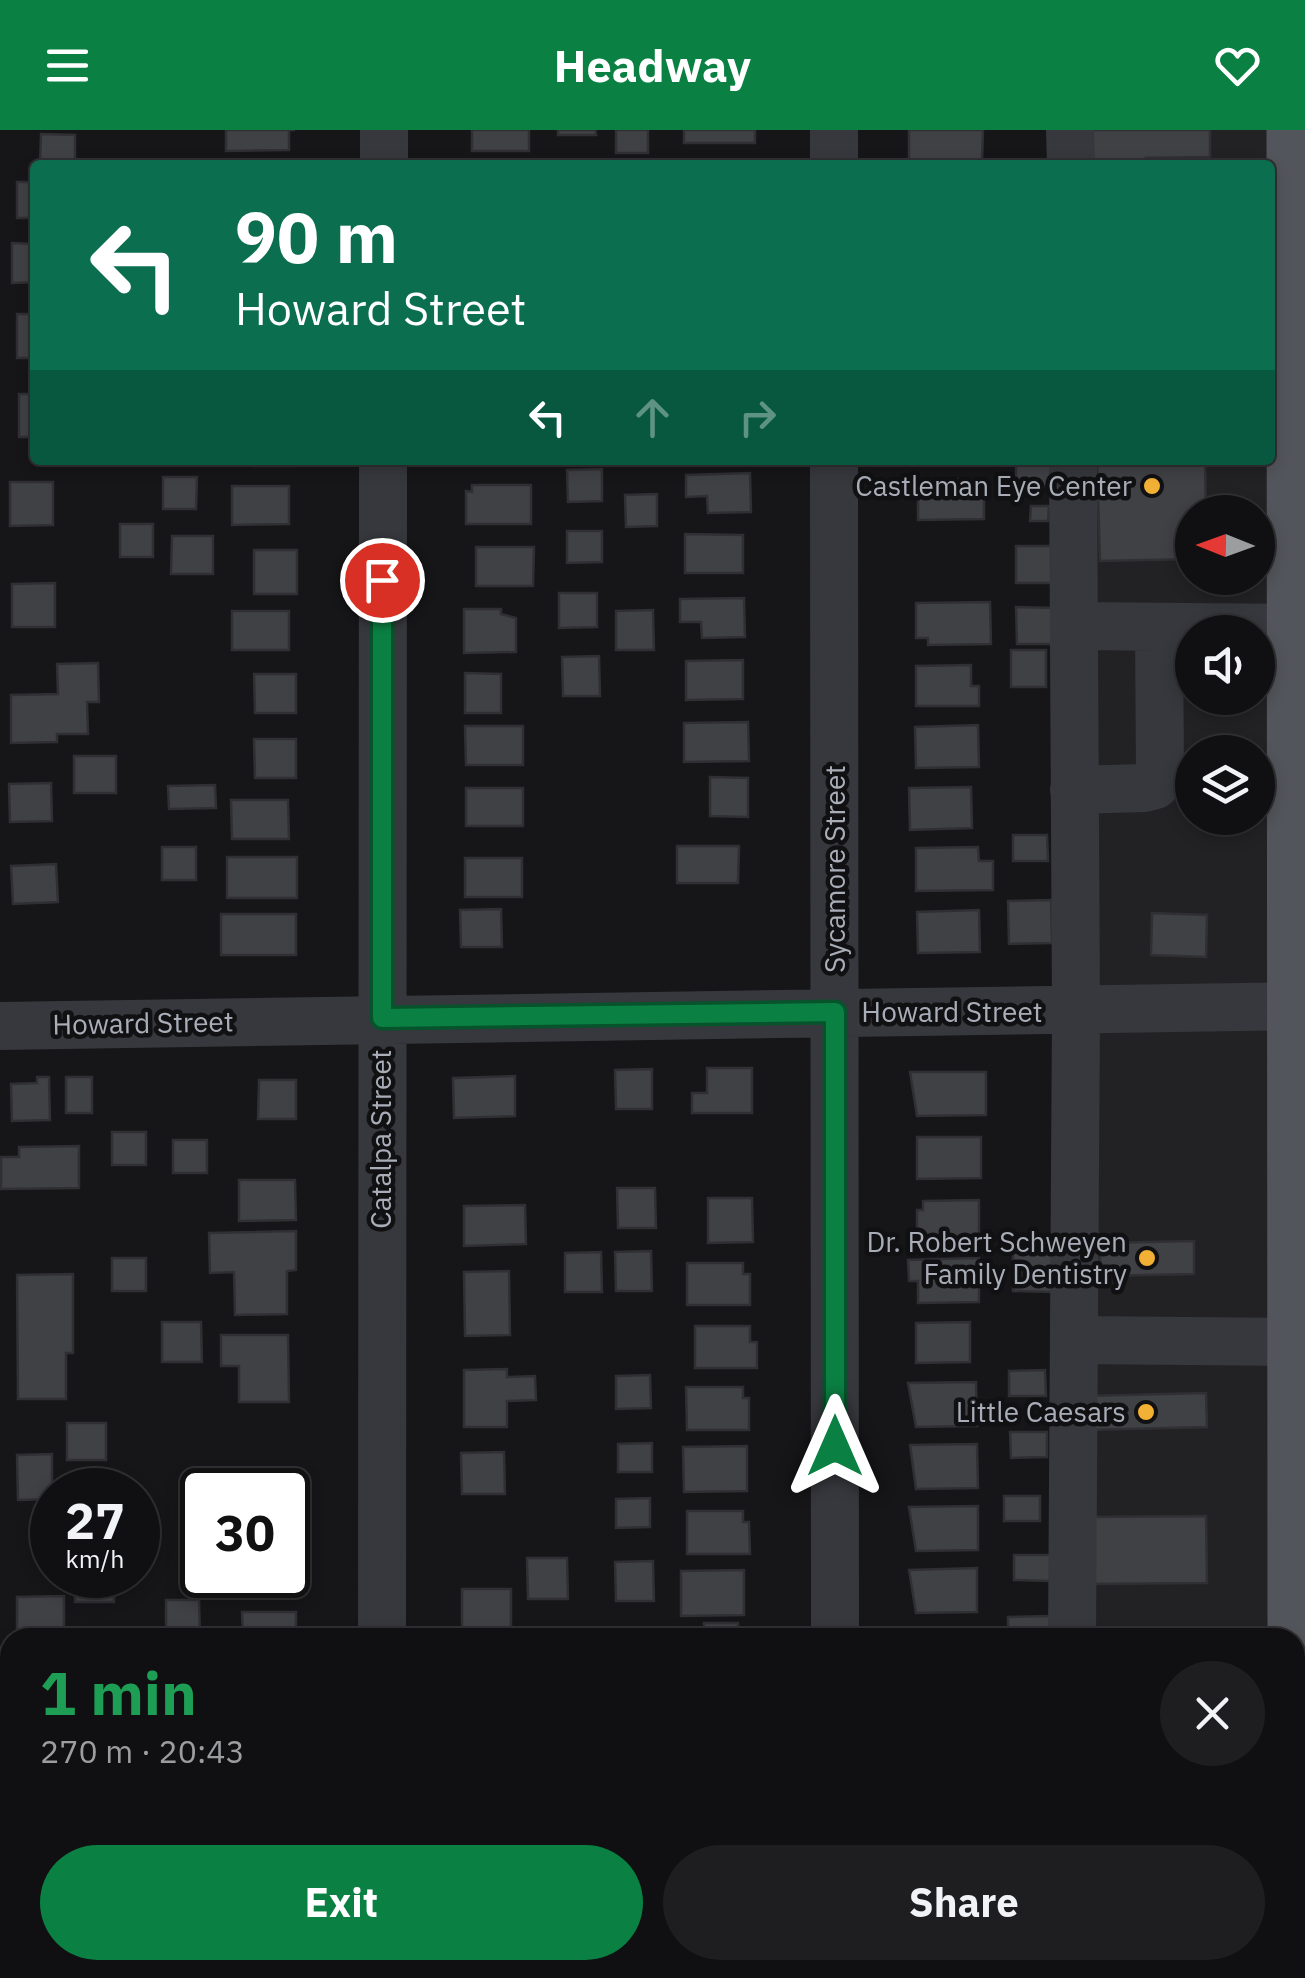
<!DOCTYPE html>
<html lang="en">
<head>
<meta charset="utf-8">
<style>
	body { margin:0; font-family:"IBM Plex Sans",sans-serif; background:#1e1e20; color:#f1f3f6; height:100vh; display:flex; flex-direction:column; font-size:38px; white-space:nowrap }
	* { box-sizing:border-box; margin:0 }
	p { font-size:32px; color:#9c9d9f }
	.icon { flex:none; width:55px; height:55px; fill:none; stroke:currentColor; stroke-width:2; stroke-linecap:round; stroke-linejoin:round }
	.map { position:relative; flex:1; overflow:hidden }
	.sheet { position:absolute; left:0px; top:1498px; width:1305px; height:352px; display:flex; flex-direction:column; background:#101012; border-radius:30px 30px 0 0; box-shadow:0 5px 15px #0003,0 0 0 2px #303032 }
	.sheet>* { flex:none }
	.hud { position:absolute; left:30px; top:30px; width:1245px; height:305px; border-radius:10px; box-shadow:0 5px 15px #0003,0 0 0 2px #303032; background:#0b6e4f; color:#fff; overflow:hidden }
	.needle { width:65px; rotate:271deg }
	.fabs { position:absolute; left:1175px; top:365px; display:grid; gap:20px }
	.fabs a { display:grid; place-items:center; width:100px; height:100px; border-radius:50%; background:#101012; box-shadow:0 5px 15px #0003,0 0 0 2px #303032; font-size:50px }
	.speed { position:absolute; left:30px; top:1338px; display:flex; gap:20px; font-size:50px; font-weight:700; text-align:center }
	.speed>* { display:grid; place-content:center; width:130px; height:130px; border-radius:50%; background:#101012; box-shadow:0 5px 15px #0003,0 0 0 2px #303032; line-height:1 }
	.speed small { font-size:25px; font-weight:400 }
	.speed .limit { border:5px solid #111; border-radius:15px; background:#fff; color:#111 }
	.pin { position:absolute; display:grid; place-items:center; width:85px; height:85px; color:#fff; margin:-42px; border:5px solid #fff; border-radius:50%; box-shadow:0 2px 10px #0007 }
	.me { position:absolute; width:110px; margin:-55px; rotate:0deg; stroke-linejoin:round; filter:drop-shadow(0 0 8px #0008) }
	.turn { display:flex; align-items:center; gap:35px; height:210px; padding:0 40px; font-size:45px }
	.turn .icon { width:130px; height:130px; stroke-width:2.5 }
	.turn b { display:block; font-size:70px; line-height:85px }
	.lanes { display:flex; align-items:center; height:95px; padding:0 40px; background:#0003; justify-content:center; gap:50px; direction:ltr }
	.lanes .off { opacity:.35 }
	.round { display:grid; place-items:center; flex:none; width:105px; height:105px; border-radius:52px; background:#1e1e20 }
	.head { display:flex; align-items:center; justify-content:space-between; height:170px; padding:0 40px }
	h1 { font-size:60px; font-weight:800; line-height:75px; color:#1e9e55 }
	.cta { display:flex; gap:20px; margin-top:auto; padding:20px 40px }
	.cta a { flex:1; height:115px; border-radius:60px; background:#0b8043; color:#fff; font-size:40px; font-weight:800; line-height:115px; text-align:center }
	.cta a+a { background:#1e1e20; color:#f1f3f6 }
	header { display:flex; justify-content:space-between; align-items:center; height:130px; padding:0 40px; background:#0b8043; color:#fff; font-size:45px; font-weight:800 }
	.map>svg:first-child { display:block }
</style>
</head>
<body>
<header><svg class="icon" aria-label="menu" viewBox="0 0 24 24"><path d="M4 6h16M4 12h16M4 18h16"/></svg>Headway<svg class="icon" aria-label="heart" viewBox="0 0 24 24"><path d="M12 20l-8-8c-3-5 5-10 8-4 3-6 11-1 8 4z"/></svg></header>
<div class="map">
<svg width="1305" height="1848" viewBox="0 0 1305 1848">
	<rect width="100%" height="100%" fill="#161618"/>
	<path fill="#222225" fill-rule="evenodd" d="M1070,0H1305V1848H1071V1840H1295V1508L1072,1507L1073,330H1270V35H1071ZM1192,382H1258V448H1192ZM1192,502H1258V568H1192ZM1192,622H1258V688H1192Z"/>
	<path fill="#404145" stroke="#303034" stroke-width="2.5" d="M226,0H295H289V20L226,21Z
		M472,0H529V21H472Z
		M558,0H595L596,5H558Z
		M616,0H648V23H616Z
		M684,0H755V13H684Z
		M909,0H983L982,31H1000V35H909Z
		M1084,0H1210V27L1146,28L1147,35H1084Z
		M41,4L75,5V35H40Z
		M17,52H35V88H17Z
		M12,113L35,114V152L12,153Z
		M17,184H35V228H17Z
		M19,264H35V307H19Z
		M253,330H296V336H253Z
		M617,330H652V333L618,334Z
		M1097,330H1205L1206,382H1192V429L1100,431Z
		M1016,333H1051V356L1016,357Z
		M602,339V371L568,372L567,340Z
		M750,343L751,382L708,383L707,366L686,367V345Z
		M163,347H197L196,379H163Z
		M984,349V389L918,390V350Z
		M10,352H53V395L10,396Z
		M472,355H531V394H466V361L472,362Z
		M232,356H289V394L232,395Z
		M657,364V396L626,397L625,365Z
		M1031,376H1049L1048,391H1030Z
		M120,394H153V427H120Z
		M567,401H602V432L567,433Z
		M685,404L743,405V443H685Z
		M172,406H213V444H171Z
		M1016,416H1051L1052,453H1016Z
		M476,417H534L533,456H476Z
		M254,420H297V464H254Z
		M55,453V497H12V454Z
		M559,463H597V497L559,498Z
		M744,468L745,507L702,508L701,492H680V469Z
		M990,472L991,514L928,515V508H916V473Z
		M1016,477L1052,478V514H1017Z
		M464,479H501V484L516,488V522L464,523Z
		M653,480L654,520H616V481Z
		M232,481H289V520H232Z
		M1011,520H1046V557H1011Z
		M599,526L600,566H563L562,527Z
		M743,530V569L686,570V531Z
		M98,533L99,572H87L88,604H57V612L11,613V565L58,564L57,534Z
		M971,535V556H979V576H916V536Z
		M465,543L501,544V583H465Z
		M254,544H296V583H255Z
		M748,592L749,631L684,632V593Z
		M978,595L979,637L916,638L915,597Z
		M465,596H523V635H466Z
		M254,609H296V648H255Z
		M74,626H116V663H74Z
		M710,647L748,648V687L710,686Z
		M51,653L52,691L10,692L9,654Z
		M215,655L216,678L169,679L168,656Z
		M971,657L972,698L910,700L909,658Z
		M466,658H523V696H466Z
		M231,670H288L289,709H232Z
		M1013,705H1047L1048,731H1013Z
		M677,716H739L738,753H677Z
		M162,717H196V750H162Z
		M978,717L979,731H993V760L916,761V718Z
		M227,727H297V768H227Z
		M465,728H522V767H465Z
		M56,734L58,772L13,774L11,736Z
		M1051,770L1052,813L1009,814L1008,771Z
		M501,779L502,817H461L460,780Z
		M979,780L980,822L918,823L917,782Z
		M1152,783L1207,785L1206,827L1151,825Z
		M221,784H296V825H221Z
		M707,938H752V983H692V963H707Z
		M652,939V979H616L615,940Z
		M910,942H986V985L917,986Z
		M515,946V986L454,988L453,948Z
		M37,947H49L50,990L12,991L11,954L37,953Z
		M66,947H92V983H66Z
		M259,950H296V989H258Z
		M112,1002H146V1035H112Z
		M917,1007H981V1048L917,1049Z
		M173,1010H207V1043H173Z
		M79,1016V1058L1,1059V1027H19V1017Z
		M239,1050H295L296,1090L239,1091Z
		M617,1058H655L656,1098H618Z
		M708,1068H752L753,1112L708,1113Z
		M979,1070V1109H917V1080H923V1071Z
		M525,1075L526,1114L464,1116V1076Z
		M296,1101V1140L287,1141V1184L235,1185L234,1142L210,1143L209,1103Z
		M1194,1111V1144L1100,1146V1113Z
		M1013,1115L1053,1116V1162L1013,1161Z
		M651,1121L652,1161H616L615,1122Z
		M601,1122L602,1162H565V1123Z
		M112,1128H146V1161H112Z
		M979,1128V1172L918,1173V1151H909L908,1130Z
		M687,1133H743V1144H750V1175H687Z
		M509,1141L510,1205L465,1206L464,1142Z
		M73,1144V1223H66V1269H18L17,1145Z
		M162,1192H201L202,1232H162Z
		M970,1192V1232L916,1233V1193Z
		M695,1196H750V1212H757V1238H695Z
		M221,1205H288L289,1272H239V1236H221Z
		M507,1239V1247L535,1246L536,1270L507,1271V1297H464V1240Z
		M1045,1240L1046,1266H1009V1241Z
		M650,1245L651,1278L616,1279V1246Z
		M976,1252L977,1296L916,1297L908,1253Z
		M686,1257H743V1268H749V1300H687Z
		M1206,1263L1207,1297L1086,1300L1085,1266Z
		M67,1293H106V1330H67Z
		M1010,1302H1047V1327L1011,1328Z
		M652,1313V1342H618V1314Z
		M977,1314L978,1358L916,1359L910,1315Z
		M747,1316V1361L684,1362L683,1317Z
		M504,1322L505,1364H462L461,1323Z
		M52,1324V1369L18,1370L17,1325Z
		M1004,1366H1040V1391H1004Z
		M650,1368V1397L616,1398V1369Z
		M978,1376V1420L916,1421L909,1377Z
		M288,1380H297V1430H291V1460L213,1463V1445H288Z
		M687,1381H743V1392H749L750,1424H687Z
		M1206,1386L1207,1453L1085,1454L1084,1387Z
		M1014,1425H1051L1050,1451L1014,1450Z
		M527,1428H567L568,1469H528Z
		M653,1431L654,1471H616L615,1432Z
		M977,1438V1482L916,1483L909,1440Z
		M744,1440V1485L681,1486V1441Z
		M75,1445H114V1472H75Z
		M462,1459H511V1508H468V1501H462Z
		M64,1466V1508H17V1467Z
		M166,1470H199L200,1508H166Z
		M242,1482H296V1499H304L305,1508H243Z
		M1051,1486V1508H1008V1487Z
		M704,1493H738V1508H704Z
		M984,1500V1508H916V1501Z
		M2,1764H10V1791V1782H3Z
		M10,1840H53V1848H10Z
		M110,1840H145V1848H110Z
		M164,1840H208V1848H165Z
		M464,1840H507V1848H464Z
		M569,1840H602V1848H569Z
		M616,1840H656V1848H616Z
		M696,1840H750V1848H696Z
		M1113,1840H1189V1848H1113Z"/>
	<g fill="none" stroke-linecap="round" stroke-linejoin="round">
		<path stroke="#37383d" stroke-width="48" d="M834,0V35
			M1070,0L1071,35
			M384,35V0
			M834,330L835,1508
			M1074,496L1295,498
			M1074,660L1144,658L1155,655L1160,646L1159,497
			M0,896L1305,876
			M1074,1210L1295,1212
			M382,1508L383,330
			M1072,1508L1076,881L1073,330
			M1295,1639H1305
			M383,1840V1848
			M836,1840V1848
			M1071,1848V1840"/>
		<path stroke="#53555c" stroke-width="55" d="M1294,0L1295,1508
			M1295,1718V1848"/>
	</g>
	<g fill="none" stroke-linecap="round" stroke-linejoin="round">
		<g stroke="#07532c" stroke-width="25">
			<path id="route" d="M382,450V888L835,882V1316"/>
		</g>
		<use href="#route" stroke="#0b8043" stroke-width="18"/>
	</g>
	<g fill="#f2b134" stroke="#111113" stroke-width="4">
		<circle cx="1152" cy="356" r="10"/>
		<circle cx="1147" cy="1128" r="10"/>
		<circle cx="1146" cy="1282" r="10"/>
	</g>
	<g text-anchor="middle" stroke-width="9" stroke-linejoin="round" paint-order="stroke">
		<g font-size="28" fill="#a8adb8" stroke="#111113" text-anchor="end">
			<text x="1132" y="366">Castleman Eye Center</text>
			<text x="1127" y="1122">Dr. Robert Schweyen<tspan x="1127" dy="32">Family Dentistry</tspan></text>
			<text x="1126" y="1292">Little Caesars</text>
		</g>
		<g font-size="28" fill="#a8adb8" stroke="#111113">
			<text transform="translate(835 739) rotate(-90)" y="10">Sycamore Street</text>
			<text x="952" y="892">Howard Street</text>
			<text transform="translate(143 893) rotate(-1)" y="10">Howard Street</text>
			<text transform="translate(381 1009) rotate(-90)" y="10">Catalpa Street</text>
		</g>
	</g>
</svg>
<div class="fabs">
<a><svg class="needle" viewBox="-14 -14 28 28"><path d="M0-13l5 13h-10z" fill="#e53935"/><path d="M0 13l5-13h-10z" fill="#9c9d9f"/></svg></a>
<a><svg class="icon" aria-label="sound" viewBox="0 0 24 24"><path d="M4 9h4l5-4v14l-5-4H4zM17 9q2 3 0 6"/></svg></a>
<a><svg class="icon" aria-label="layers" viewBox="0 0 24 24"><path d="M12 4l9 5-9 5-9-5zM3 14l9 5 9-5"/></svg></a>
</div>
<div class="speed"><div>27<small>km/h</small></div><div class="limit">30</div></div>
<div class="pin" style="left:382px;top:450px;background:#d93025"><svg class="icon" aria-label="arrive" viewBox="0 0 24 24"><path d="M6 21V4h12l-3 4 3 4H6"/></svg></div>
<svg class="me" style="left:835px;top:1316px" viewBox="-20 -20 40 40"><path d="M0-17L14 15 0 8-14 15z" fill="#0b8043" stroke="#fff" stroke-width="4"/></svg>
<div class="hud">
<div class="turn"><svg class="icon" aria-label="left" viewBox="0 0 24 24"><path d="M17 20v-9H6M10 6l-5 5 5 5"/></svg><div><b>90 m</b>Howard Street</div></div>
<div class="lanes"><svg class="icon" aria-label="left" viewBox="0 0 24 24"><path d="M17 20v-9H6M10 6l-5 5 5 5"/></svg><svg class="icon off" aria-label="ahead" viewBox="0 0 24 24"><path d="M12 20V5M6 11l6-6 6 6"/></svg><svg class="icon off" aria-label="right" viewBox="0 0 24 24"><path d="M7 20v-9h11M14 6l5 5-5 5"/></svg></div>
</div>
<section class="sheet">
<div class="head"><div><h1>1 min</h1><p>270 m · 20:43</p></div><a class="round"><svg class="icon" aria-label="close" viewBox="0 0 24 24"><path d="M6 6l12 12M18 6L6 18"/></svg></a></div>
<div class="cta"><a>Exit</a><a>Share</a></div>
</section>
</div>
</body>
</html>
